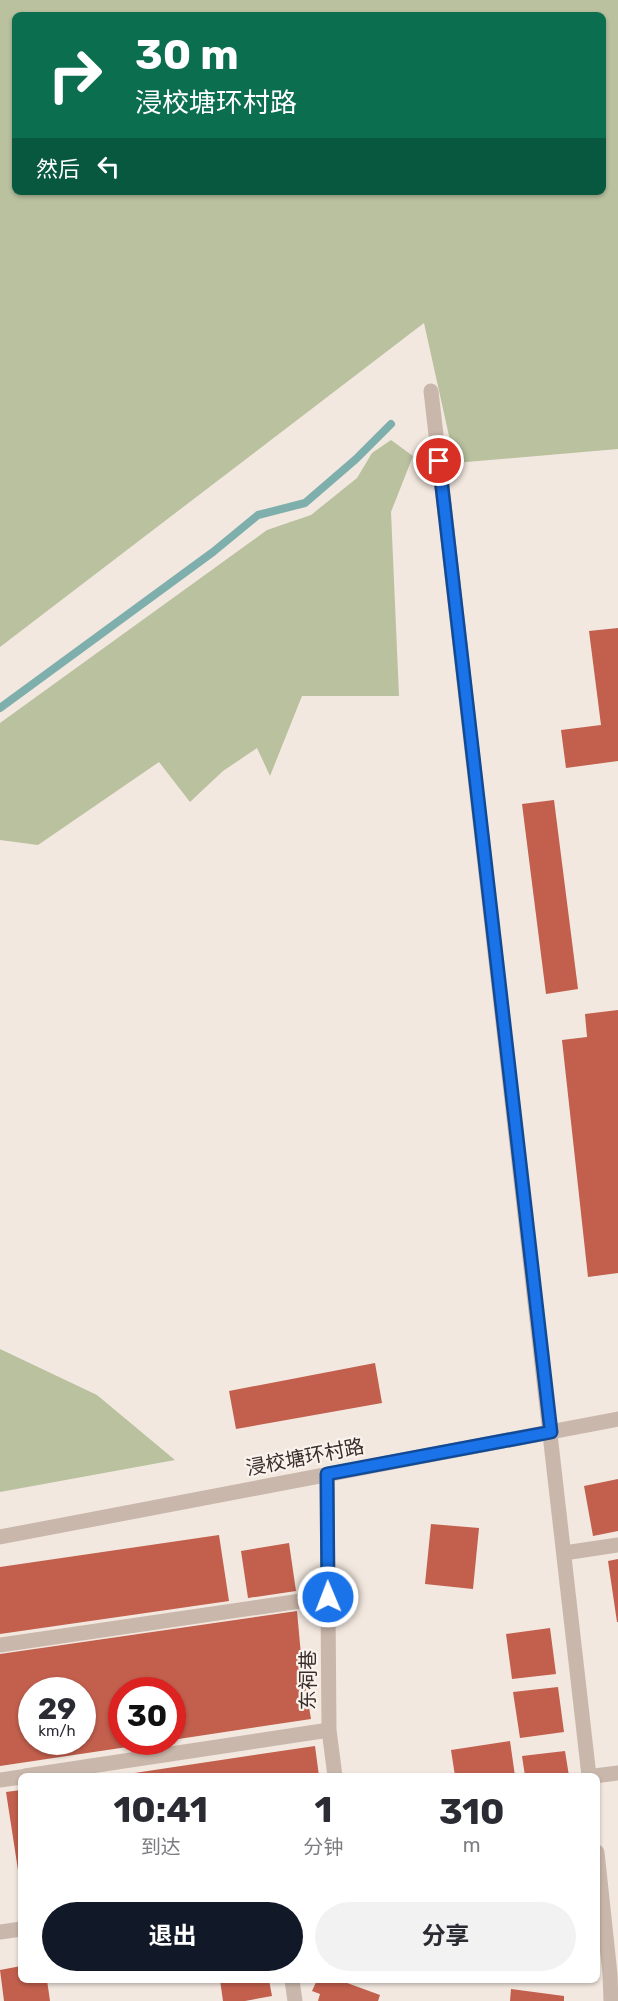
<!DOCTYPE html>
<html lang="zh">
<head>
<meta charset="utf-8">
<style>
	body { margin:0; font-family:Rubik,"Noto Sans SC",sans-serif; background:#f2f2f3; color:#2b2b33; height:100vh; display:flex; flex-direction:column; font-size:22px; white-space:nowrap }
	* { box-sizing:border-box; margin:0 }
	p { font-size:20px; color:#7c7c81 }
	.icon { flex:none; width:33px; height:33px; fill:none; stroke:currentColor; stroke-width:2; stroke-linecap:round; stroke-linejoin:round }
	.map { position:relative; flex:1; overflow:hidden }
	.sheet { position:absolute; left:18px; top:1773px; width:582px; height:210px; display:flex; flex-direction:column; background:#fff; border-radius:9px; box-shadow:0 2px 4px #0004 }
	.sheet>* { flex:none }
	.hud { position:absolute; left:12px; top:12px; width:594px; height:183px; border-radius:9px; box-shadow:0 2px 4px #0004; background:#0b6e4f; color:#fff; overflow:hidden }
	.speed { position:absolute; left:18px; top:1677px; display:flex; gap:12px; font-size:30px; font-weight:700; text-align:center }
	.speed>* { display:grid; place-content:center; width:78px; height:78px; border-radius:50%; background:#fff; box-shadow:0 2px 4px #0004; line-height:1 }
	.speed small { font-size:15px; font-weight:400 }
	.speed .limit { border:9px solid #d22; background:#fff; color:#111 }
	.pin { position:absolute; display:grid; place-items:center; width:51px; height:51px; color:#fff; margin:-26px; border:3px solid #fff; border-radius:50%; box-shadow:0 2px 6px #0007 }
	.me { position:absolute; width:66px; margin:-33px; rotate:359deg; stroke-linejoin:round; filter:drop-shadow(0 0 4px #0008) }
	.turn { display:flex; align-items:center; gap:21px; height:126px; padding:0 24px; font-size:27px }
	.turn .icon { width:78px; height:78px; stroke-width:2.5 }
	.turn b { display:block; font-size:42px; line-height:51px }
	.then { display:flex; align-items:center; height:57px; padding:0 24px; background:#0003; gap:12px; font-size:22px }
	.eta { display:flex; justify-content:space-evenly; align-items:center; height:102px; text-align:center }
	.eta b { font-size:36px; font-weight:700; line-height:42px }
	.button { display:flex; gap:12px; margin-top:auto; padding:12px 24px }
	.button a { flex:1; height:69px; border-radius:36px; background:#111827; color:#fff; font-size:24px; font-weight:700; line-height:69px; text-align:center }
	.button a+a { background:#f2f2f3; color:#2b2b33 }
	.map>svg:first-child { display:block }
</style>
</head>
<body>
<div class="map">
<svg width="618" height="2001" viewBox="0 0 618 2001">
	<rect width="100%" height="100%" fill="#f2e8df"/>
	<path fill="#b9c19f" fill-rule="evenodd" d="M0,0H618V449L455,463L424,323L0,647ZM15,15H603V192H15Z
		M391,440L413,456L391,512L399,696H302L270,776L257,748L223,771L190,802L159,762L38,845L0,840V723L267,530L311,515L357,478L372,453Z
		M0,1349L97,1395L175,1460L0,1492Z"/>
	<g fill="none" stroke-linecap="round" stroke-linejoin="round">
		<path stroke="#7fafac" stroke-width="8" d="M0,708L213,552L258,515L305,503L356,459L391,424"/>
	</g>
	<path fill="#c25f4d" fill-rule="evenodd" d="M618,628V761L566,768L561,730L601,725L589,631Z
		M554,800L578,989L546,994L522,804Z
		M618,1010V1273L588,1277L562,1040L587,1037L585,1014Z
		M375,1363L382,1403L236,1429L229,1391Z
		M618,1479V1531L593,1536L584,1486Z
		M431,1524L479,1528L473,1589L425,1584Z
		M219,1535L229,1601L0,1634V1567Z
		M289,1543L296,1591L248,1598L241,1551Z
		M618,1559V1622H617L608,1561Z
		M297,1611L302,1666L311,1719L172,1740V1690H122V1742L154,1743L0,1766V1654ZM32,1690H82V1742H32Z
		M550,1628L556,1674L512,1679L506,1634Z
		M558,1687L564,1732L520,1738L513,1692Z
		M510,1741L515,1776H455L451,1750Z
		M315,1746L319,1776H121V1775Z
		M565,1751L569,1776H525L522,1756Z
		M21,1790V1883H20L6,1792Z
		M21,1966V1980H47L50,2001H4L0,1970Z
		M220,1980H269L272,1996L245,2001H223Z
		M317,1980H339L380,1995L378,2001H318L320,1994L312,1991Z
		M511,1989L564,1996V2001H510Z"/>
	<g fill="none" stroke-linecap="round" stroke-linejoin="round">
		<path stroke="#cab7ab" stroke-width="15" d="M431,391L589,1776
			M327,1475L329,1730L335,1776
			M0,1537L618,1419
			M564,1553L618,1545
			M0,1645L328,1597
			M25,1776L329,1730
			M594,1776L618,1773
			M0,1780L21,1777
			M597,1852L610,1974L611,2001
			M0,1932L21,1929
			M292,1980L295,2001"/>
	</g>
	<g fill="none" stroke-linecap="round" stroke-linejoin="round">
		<g stroke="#114b97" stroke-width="15">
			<path id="route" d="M328,1597L327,1474L551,1432L439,461"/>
		</g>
		<use href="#route" stroke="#1a73e8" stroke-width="10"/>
	</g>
	<g text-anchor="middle" stroke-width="4.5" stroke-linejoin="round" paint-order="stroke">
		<g font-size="20" fill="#382d2a" stroke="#faf2ec">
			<text transform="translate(305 1457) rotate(-11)" y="7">浸校塘环村路</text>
			<text transform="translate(308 1680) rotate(-90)" y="7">东祠巷</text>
		</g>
	</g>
</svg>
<div class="speed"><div>29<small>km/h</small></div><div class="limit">30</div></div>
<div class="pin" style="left:439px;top:461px;background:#d93025"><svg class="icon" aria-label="arrive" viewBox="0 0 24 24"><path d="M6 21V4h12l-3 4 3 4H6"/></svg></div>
<svg class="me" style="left:328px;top:1597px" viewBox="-20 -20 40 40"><circle r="17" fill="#1a73e8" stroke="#fff" stroke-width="3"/><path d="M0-11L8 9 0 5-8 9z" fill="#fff"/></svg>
<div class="hud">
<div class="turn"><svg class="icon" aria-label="right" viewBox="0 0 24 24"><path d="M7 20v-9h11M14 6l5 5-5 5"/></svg><div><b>30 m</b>浸校塘环村路</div></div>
<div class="then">然后<svg class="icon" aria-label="left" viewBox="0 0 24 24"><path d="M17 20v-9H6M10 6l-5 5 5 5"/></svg></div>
</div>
<section class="sheet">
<div class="eta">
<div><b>10:41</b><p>到达</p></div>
<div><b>1</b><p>分钟</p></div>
<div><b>310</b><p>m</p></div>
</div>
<div class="button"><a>退出</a><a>分享</a></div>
</section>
</div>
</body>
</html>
